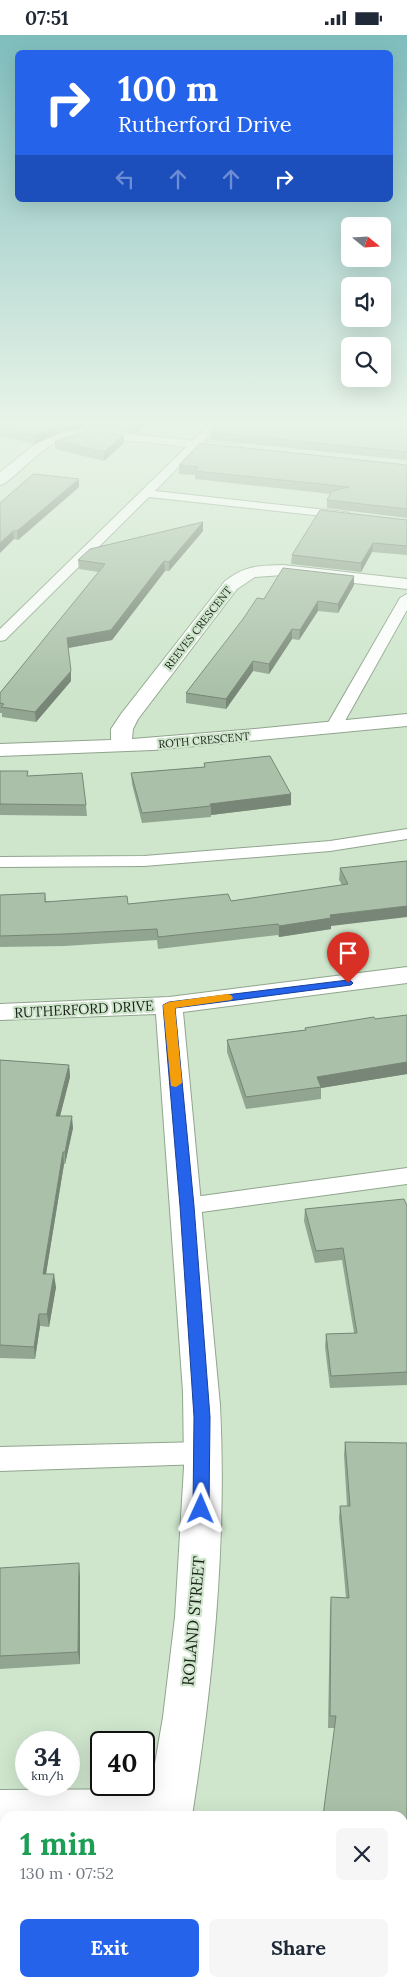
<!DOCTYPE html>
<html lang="en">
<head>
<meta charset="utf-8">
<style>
	body { margin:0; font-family:Lora,serif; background:#f6f6f7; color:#1f2937; height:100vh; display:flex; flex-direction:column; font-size:19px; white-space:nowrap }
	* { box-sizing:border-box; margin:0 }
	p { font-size:16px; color:#747a83 }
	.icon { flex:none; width:28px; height:28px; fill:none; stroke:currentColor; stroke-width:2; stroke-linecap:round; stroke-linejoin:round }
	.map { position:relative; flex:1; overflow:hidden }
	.drawer { position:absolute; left:0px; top:1776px; width:408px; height:176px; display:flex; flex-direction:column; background:#fff; border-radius:15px 15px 0 0; box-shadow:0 5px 20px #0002 }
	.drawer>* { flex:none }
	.guide { position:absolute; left:15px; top:15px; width:378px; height:152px; border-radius:8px; box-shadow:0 5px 20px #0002; background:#2563eb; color:#fff; overflow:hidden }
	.needle { width:32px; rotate:108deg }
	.controls { position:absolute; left:341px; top:182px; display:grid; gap:10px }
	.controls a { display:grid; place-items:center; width:50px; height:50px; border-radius:8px; background:#fff; box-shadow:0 5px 20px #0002; font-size:25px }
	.speed { position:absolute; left:15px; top:1696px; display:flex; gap:10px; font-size:25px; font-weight:700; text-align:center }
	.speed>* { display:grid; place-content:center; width:65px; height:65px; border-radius:50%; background:#fff; box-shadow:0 5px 20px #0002; line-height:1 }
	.speed small { font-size:12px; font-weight:400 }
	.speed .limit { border:2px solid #111; border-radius:8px; background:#fff; color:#111 }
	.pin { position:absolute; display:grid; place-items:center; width:42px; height:42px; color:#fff; margin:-51px -21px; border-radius:50% 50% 50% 0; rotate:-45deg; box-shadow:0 0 5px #0007 }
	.pin .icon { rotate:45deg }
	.me { position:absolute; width:55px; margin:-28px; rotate:1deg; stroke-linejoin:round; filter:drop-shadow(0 0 4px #0008) }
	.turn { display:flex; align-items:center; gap:18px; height:105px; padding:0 20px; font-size:22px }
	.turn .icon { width:65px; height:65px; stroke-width:2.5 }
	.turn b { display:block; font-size:35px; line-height:42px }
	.lanes { display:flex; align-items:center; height:48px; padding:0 20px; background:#0003; justify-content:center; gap:25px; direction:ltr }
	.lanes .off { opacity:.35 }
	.round { display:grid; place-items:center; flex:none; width:52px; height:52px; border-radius:8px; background:#f6f6f7 }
	.summary { display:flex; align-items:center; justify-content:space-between; height:85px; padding:0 20px }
	h1 { font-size:30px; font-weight:700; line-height:38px; color:#1e9e55 }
	.primary-button { display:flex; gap:10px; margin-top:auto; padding:10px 20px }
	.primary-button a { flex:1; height:58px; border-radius:8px; background:#2563eb; color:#fff; font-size:20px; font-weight:700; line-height:58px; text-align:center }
	.primary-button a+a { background:#f6f6f7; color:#1f2937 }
	.status { display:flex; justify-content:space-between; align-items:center; height:35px; padding:0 25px; background:#fff; direction:ltr }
	.status svg { height:14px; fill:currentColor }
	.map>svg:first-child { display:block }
</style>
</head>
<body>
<div class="status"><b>07:51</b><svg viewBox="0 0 49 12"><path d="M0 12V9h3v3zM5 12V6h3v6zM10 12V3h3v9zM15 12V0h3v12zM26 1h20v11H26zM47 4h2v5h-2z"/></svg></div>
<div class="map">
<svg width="407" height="1952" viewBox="0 0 407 1952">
	<rect width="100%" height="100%" fill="#cfe6cd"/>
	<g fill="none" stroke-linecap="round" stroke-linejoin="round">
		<g stroke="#90a58d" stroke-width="2">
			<path id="lane" d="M214,385H224L155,456L345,477L349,478L351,481L349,484L149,462L5,605L0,606V594Z
				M398,385H407V388L399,387Z
				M407,559V575L341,693L338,696H328L325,693L400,563Z
				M407,794V804L330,816L144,831L0,832V822L144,821L330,806Z
				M407,1133V1149L187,1179L179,1177L175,1171L179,1165L187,1163Z
				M202,1407L212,1410L216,1418L212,1426L202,1429L0,1436V1412Z"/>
		</g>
		<g stroke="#90a58d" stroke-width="2">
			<path id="street" d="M96,395L235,410L240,411L242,414L240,417L235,418C199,415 80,394 53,409C37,418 20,437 5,448L0,450V437L43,403L69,396Z
				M283,530L407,544V554L283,540L255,542L237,554L138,684L133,694L132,704L255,694L407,679V691L153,715L0,721V709L111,705V694L121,679L225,546C246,530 258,531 283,530Z
				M169,1754L185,1761L192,1777L190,1781H5V1801H0V1755Z"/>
		</g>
		<g stroke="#90a58d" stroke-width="2">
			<path id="secondary" d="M407,932V948L183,977L220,1370C227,1508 213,1645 192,1781H146L163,1682L175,1582L184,1432L183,1357L156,979L0,985V969L169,962Z
				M110,1948H160L159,1952H109Z"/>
		</g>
		<use href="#lane" fill="#fff" fill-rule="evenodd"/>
		<use href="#street" fill="#fff" fill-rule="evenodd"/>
		<use href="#secondary" fill="#fff" fill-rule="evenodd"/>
	</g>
	<path fill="#92a590" d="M0,385H152L137,397L86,392L60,398L35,409L0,401Z
		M381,391L407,393V425L210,405V397Z
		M124,400V408L104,426L55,414V406Z
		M179,430H407V483L327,473V465L331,459L195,444V440L179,439Z
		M79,452L18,505L14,504L0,468Z
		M407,485V520L372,517L361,537L291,529L292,520Z
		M203,496L169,536H165L112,605L68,613L71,646L36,687L2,682V678H0V658L99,537L79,534L78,525Z
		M354,541V550L338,578L318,576L299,605L292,604L269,639L253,636L226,674L186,668V658L264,564Z
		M204,728L291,759V770L211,780V782L142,788L132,749L131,738L204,732Z
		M0,736L28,741L86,770L87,781L0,780Z
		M407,826L331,891V894L279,902L278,900L158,914L157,905L65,911L0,912V860L45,858L46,866L128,869L231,866L342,850L339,845L340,833Z
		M407,980V1039L321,1053V1064L246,1074L227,1017V1005L305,995V993Z
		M0,1025L69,1030L70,1042L60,1081L73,1093L65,1129H64L46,1239L56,1252L49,1292L40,1291L35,1324L0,1323Z
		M407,1171V1350L330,1353L325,1312L326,1299L354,1298L342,1225L315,1228L304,1186L305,1174Z
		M345,1407L402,1948L335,1693H328L330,1575L331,1562L346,1563L339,1483L340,1471H347L344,1420Z
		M0,1533L80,1541V1629L0,1634Z"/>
	<path fill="#778676" d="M85,385L86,392L60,398L35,409L34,401L60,390Z
		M143,385H152L137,397V389Z
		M124,400V408L104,426V417Z
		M79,444V452L18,505L17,496Z
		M203,487V496L169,536V527Z
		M13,496L14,504L0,518V508Z
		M373,508L372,517L361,537V528Z
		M164,526L165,536L112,605L68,613L67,603Z
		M354,541V550L338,578V569Z
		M318,566V576L299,605L300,595Z
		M292,594V604L269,639V629Z
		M253,626V636L226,674V664Z
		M71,636V646L36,687L35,677Z
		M291,759V770L211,780V771L210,769Z
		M407,871V882L331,891V894L279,902V891L330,880Z
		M407,1027V1039L321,1053L317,1042Z
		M69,1030L70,1042L57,1093L56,1081Z
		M72,1081L73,1093L65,1129V1117Z
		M63,1117L64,1129L44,1251L43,1239Z
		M54,1239L56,1252L49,1292L47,1279Z
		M39,1279L40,1291L35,1324L34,1312Z
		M79,1528L80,1541V1629L78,1617Z"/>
	<path fill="#aac0a8" stroke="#778676" d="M0,385H84L60,390L34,401L0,393Z
		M88,385H143L137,389Z
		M221,385H359L382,387L379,390L407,393V417L210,397Z
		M86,396L124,400L104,417L55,406Z
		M200,408L407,430V474L327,465L332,456L349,452L195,436L199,432L179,430Z
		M33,439L79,444L17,496H13L0,508V468Z
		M320,475L407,485V511L373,508L361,528L292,520Z
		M203,487L169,527L164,526L111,595L67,603L71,636L35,677L1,672L4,669L0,668V658L105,529L78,525L90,514Z
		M283,533L354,541L338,569L318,566L300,595L292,594L269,629L253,626L226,664L186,658L243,584L257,563L264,564Z
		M270,721L291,759L210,769L211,771L142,778L131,738L205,732L204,728Z
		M0,736H28L27,741L82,738L86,770L0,769Z
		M407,826V871L330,880L331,883L279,891L278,889L158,902L157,894L64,899L0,901V860L45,858V867L127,861L128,869L228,859L231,866L348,849L340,833Z
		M407,980V1027L317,1042L321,1052L246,1062L227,1005L306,995L305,993L374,982L375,984Z
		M0,1025L69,1030L56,1081H72L65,1117H63L43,1239H54L47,1279H39L34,1312L0,1310Z
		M404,1164L407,1171V1337L331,1341L326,1299L357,1298L343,1213L316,1216L305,1174Z
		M345,1407L407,1408V1952H314L315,1948H402V1781H323L336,1681H330L331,1562L349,1563L340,1471H350Z
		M79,1528L78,1617L0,1621V1533Z"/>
	<linearGradient id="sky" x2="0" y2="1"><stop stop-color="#7fbdbd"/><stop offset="0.59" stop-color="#e9f4e8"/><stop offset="1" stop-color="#e9f4e8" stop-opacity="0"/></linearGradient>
	<rect width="407" height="658" fill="url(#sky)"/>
	<path fill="#2563eb" stroke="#184099" d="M348,945L351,946L353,948L351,950L175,973L194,1171L210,1382L209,1474L206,1479L201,1481L195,1479L193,1474L194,1382L180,1171L163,970L169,967Z"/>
	<path fill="#f59e0b" d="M227,959L231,960L233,963L231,965L175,973L182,1048L176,1052L171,1051L163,970L169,967Z"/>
	<g text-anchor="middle" stroke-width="4.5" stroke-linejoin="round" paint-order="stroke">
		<g font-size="11" fill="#192118" stroke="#cfe6cd">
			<text transform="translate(198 593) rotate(-52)" y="4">REEVES CRESCENT</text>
			<text transform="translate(204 705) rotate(-5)" y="4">ROTH CRESCENT</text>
		</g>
		<g font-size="14" fill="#192118" stroke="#cfe6cd">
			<text transform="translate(84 974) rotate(-3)" y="5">RUTHERFORD DRIVE</text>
		</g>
		<g font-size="16" fill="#192118" stroke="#cfe6cd">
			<text transform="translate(193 1586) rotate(-85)" y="6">ROLAND STREET</text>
		</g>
	</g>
</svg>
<div class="controls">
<a><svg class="needle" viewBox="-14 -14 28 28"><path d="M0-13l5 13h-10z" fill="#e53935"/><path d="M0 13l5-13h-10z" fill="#747a83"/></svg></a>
<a><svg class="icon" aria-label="sound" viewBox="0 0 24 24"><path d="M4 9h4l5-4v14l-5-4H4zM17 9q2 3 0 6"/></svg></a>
<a><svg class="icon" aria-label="search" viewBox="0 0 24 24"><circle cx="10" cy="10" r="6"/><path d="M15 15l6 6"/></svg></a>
</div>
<div class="speed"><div>34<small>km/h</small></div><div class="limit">40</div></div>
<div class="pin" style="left:348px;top:948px;background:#d93025"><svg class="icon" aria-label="arrive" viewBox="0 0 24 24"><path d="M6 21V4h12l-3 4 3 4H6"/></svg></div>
<svg class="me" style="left:201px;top:1474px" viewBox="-20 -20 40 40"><path d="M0-17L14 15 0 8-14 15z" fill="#2563eb" stroke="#fff" stroke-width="4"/></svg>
<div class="guide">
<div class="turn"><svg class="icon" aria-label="right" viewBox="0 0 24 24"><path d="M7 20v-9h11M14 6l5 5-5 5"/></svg><div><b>100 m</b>Rutherford Drive</div></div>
<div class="lanes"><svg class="icon off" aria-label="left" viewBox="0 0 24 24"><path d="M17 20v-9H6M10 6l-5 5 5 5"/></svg><svg class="icon off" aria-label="ahead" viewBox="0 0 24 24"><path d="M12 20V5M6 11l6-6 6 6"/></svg><svg class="icon off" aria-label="ahead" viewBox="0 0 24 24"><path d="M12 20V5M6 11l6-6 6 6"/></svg><svg class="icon" aria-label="right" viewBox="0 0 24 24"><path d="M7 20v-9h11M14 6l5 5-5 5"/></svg></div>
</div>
<section class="drawer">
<div class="summary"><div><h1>1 min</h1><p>130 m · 07:52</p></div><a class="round"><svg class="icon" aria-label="close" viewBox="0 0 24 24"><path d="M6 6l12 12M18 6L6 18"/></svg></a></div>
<div class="primary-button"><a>Exit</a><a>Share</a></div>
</section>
</div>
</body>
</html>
